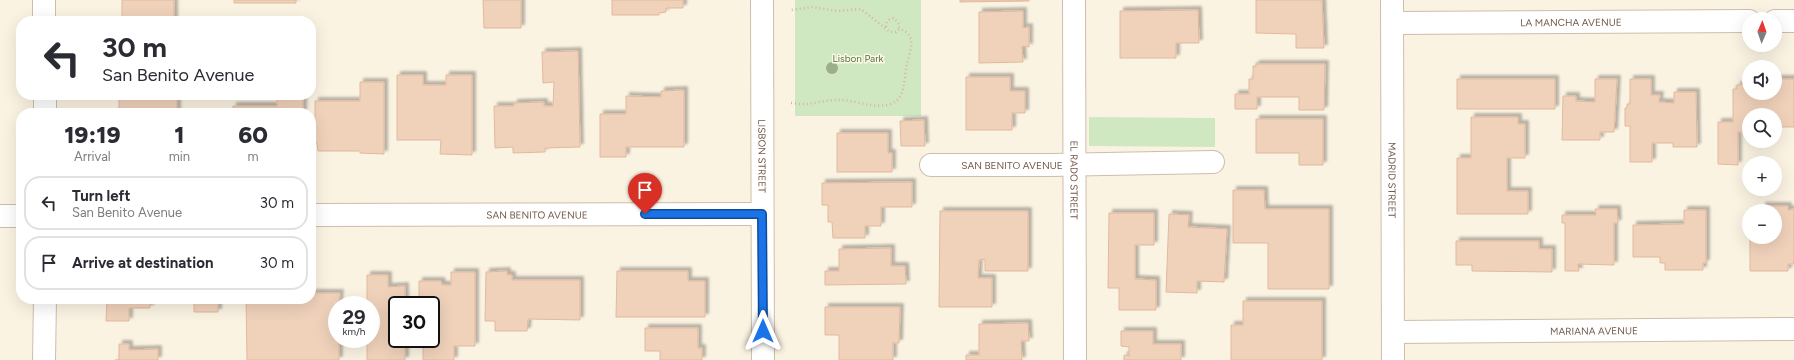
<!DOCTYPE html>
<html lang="en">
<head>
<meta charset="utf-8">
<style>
	body { margin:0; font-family:Figtree,sans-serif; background:#f7f7f7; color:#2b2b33; height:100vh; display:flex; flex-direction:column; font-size:15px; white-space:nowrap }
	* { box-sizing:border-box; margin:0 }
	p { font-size:13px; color:#7c7c81 }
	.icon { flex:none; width:22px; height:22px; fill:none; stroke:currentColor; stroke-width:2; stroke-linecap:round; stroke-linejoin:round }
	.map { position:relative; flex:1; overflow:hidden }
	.sheet { position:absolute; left:16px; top:108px; width:300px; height:196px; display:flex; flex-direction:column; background:#fff; border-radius:16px; box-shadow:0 4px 16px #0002 }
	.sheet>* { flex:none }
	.hud { position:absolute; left:16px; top:16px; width:300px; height:84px; border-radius:16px; box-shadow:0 4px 16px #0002; background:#fff; color:#2b2b33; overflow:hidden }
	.needle { width:26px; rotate:2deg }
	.tools { position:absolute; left:1742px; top:12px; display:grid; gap:8px }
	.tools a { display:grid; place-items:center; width:40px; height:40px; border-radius:50%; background:#fff; box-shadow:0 4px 16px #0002; font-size:20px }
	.speed { position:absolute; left:328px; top:296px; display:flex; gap:8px; font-size:20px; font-weight:700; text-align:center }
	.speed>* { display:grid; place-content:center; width:52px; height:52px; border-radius:50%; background:#fff; box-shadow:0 4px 16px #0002; line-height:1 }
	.speed small { font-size:10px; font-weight:400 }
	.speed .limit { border:2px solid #111; border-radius:6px; background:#fff; color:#111 }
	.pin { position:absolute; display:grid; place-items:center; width:34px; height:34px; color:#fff; margin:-41px -17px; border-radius:50% 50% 50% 0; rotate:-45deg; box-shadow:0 0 4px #0007 }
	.pin .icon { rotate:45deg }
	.me { position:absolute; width:44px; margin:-22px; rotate:0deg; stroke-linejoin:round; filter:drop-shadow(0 0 3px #0008) }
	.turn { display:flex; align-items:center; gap:14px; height:84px; padding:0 20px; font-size:18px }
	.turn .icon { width:52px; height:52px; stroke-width:2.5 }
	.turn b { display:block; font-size:28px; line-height:34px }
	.eta { display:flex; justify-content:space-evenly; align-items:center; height:68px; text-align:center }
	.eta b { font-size:24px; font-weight:800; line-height:28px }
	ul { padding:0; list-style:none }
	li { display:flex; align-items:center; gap:12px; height:54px; margin:0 8px 6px; padding:0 12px; border:2px solid #e1e1e2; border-radius:16px }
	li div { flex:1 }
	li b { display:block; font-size:15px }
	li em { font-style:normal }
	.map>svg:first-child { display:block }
</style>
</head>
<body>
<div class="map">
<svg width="1794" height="360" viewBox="0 0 1794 360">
	<defs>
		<filter id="shadow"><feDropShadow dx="3.5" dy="-3.5" stdDeviation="1" flood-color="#0004"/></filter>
	</defs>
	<rect width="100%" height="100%" fill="#fbf3e2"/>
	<path fill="#d0e8c1" d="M795,0H921V116H795Z
		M1089,117L1215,118V147L1089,146Z"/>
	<path fill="#f0d2bb" stroke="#e2b99b" filter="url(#shadow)" d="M122,0H174V21H122Z
		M234,0H296V3H234Z
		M483,0H521V28H484Z
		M612,0H683V8H666V12L659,13V15H612Z
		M960,0H1029V1L960,2Z
		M1256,0H1322L1324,48H1296V34L1256,33Z
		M1198,10L1199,43H1176V58H1120V11Z
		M1023,11V28L1029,27V47L1022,46L1023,62L979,63V12Z
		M578,51L580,147L545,148V152L513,153V147L495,148L494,106H514V103L544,102V106H553L554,82L543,83L542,52Z
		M1256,64H1325L1324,110H1299V97H1257V109H1235V94H1249V79H1253V66H1256Z
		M397,75H423V85H446V75H472V155L440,154L441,140H397Z
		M966,77H1010V91H1025V113H1012V130H966Z
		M1457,79H1555V109H1457Z
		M1595,79H1617L1614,132H1600V140H1562L1563,96H1576V101L1595,102Z
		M1630,79H1651V95H1660L1659,102L1674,103V92H1696L1697,147H1673V143H1652V162H1630V126H1625V108H1627V104H1630Z
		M1775,79H1794V127H1775V115H1749V127H1747L1746,132H1738V165L1718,164V122H1733V89H1737V85L1748,84L1749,93H1775Z
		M360,82H384V154L360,153V151H318L317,143H315V101H360Z
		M684,90V147H626V157H600V114H626V96L661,97V91Z
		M124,95H177V113H119V96L124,97Z
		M277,95H303V113H233V106H277Z
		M1471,117H1518V124H1525V158H1507V191H1528V214H1457V158H1471Z
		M1256,119H1323V165H1299V153H1256Z
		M924,120L925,146H901L900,121Z
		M837,133H888V153H892V172H837Z
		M912,182V207H881V226H865V238H833L832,222H828V205H822V183Z
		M1233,190H1264L1265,209H1329V289H1268V243H1233Z
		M1762,206H1788V210L1794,209V264H1788V271H1750V237H1775V211H1762Z
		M1595,209H1617L1618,223H1614V265L1578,264L1579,271H1565V223H1562V215H1596Z
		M1684,210H1706V263H1703V270H1665V263H1660V257H1633V225L1684,224Z
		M940,211H1028V271H985V259L979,260L978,278H992V307H939Z
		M1109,213H1154V245H1135V279L1156,280V310H1119V288H1108Z
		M1169,214L1189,215L1188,227L1227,229L1224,282L1197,281V293L1166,292Z
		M1456,241H1539V249H1552V272L1472,271V265H1456Z
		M891,248V266H905L906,284L825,285V271H839V249Z
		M507,271V275H512V280H580V320L528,319L527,331H495V321H485L486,272Z
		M617,271H688V281H705V317H616Z
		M451,272H475V346H454V360H423V346H419V339H431V305H419V281H441L442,285H451Z
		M367,275H388V287L405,286V305H397V339H405V360H367V339H371V305H367Z
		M311,293H340L339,305H337V339H339V360H247L246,299H283V302H287V299H311Z
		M107,299H150V308H129V321H106Z
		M194,299H218V312H194Z
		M1243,301H1322V360H1231V325H1243Z
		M825,307H900L899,343H893V360H839V335H825Z
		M1028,323L1029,341H1021L1022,360H966V355H979V324Z
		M645,328H698V348H702V360H660V351H645Z
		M1121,331H1153V344H1181V360H1124V355L1129,356V347L1121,346Z
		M119,344H129V350L158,349V360H115H119Z"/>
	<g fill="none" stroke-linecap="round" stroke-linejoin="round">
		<g stroke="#cebdac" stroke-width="24">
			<g id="minor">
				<path d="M44,0V21"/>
				<path id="s1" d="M762,0L763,360"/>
				<path id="s2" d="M1074,0L1075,360"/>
				<path id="s3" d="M1392,0L1393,360"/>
				<path d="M1775,21H1794"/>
				<path id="s4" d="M1393,23L1749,21"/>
				<path d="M45,95V113"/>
				<path id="s5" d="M931,165H1051L1213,162"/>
				<path id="s6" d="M311,215L762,214"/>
				<path d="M0,216H21"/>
				<path id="s7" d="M1394,332L1794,329"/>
				<path d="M44,360L45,299"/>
			</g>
		</g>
		<path stroke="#d5b59e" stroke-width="2.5" stroke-dasharray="1 3" stroke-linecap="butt" d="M886,27C886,21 889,19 894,18L899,24V29
			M791,103C796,103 800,105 806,104C817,103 830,99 842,100C858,101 873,109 890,104C907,99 903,78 907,65C909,52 919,34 899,29L896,32H890L861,9L838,11L812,7L791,10"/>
		<use href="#minor" stroke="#fff" stroke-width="22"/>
	</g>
	<circle fill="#9daf8a" cx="832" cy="68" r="6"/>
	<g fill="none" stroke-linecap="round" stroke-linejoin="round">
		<g stroke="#114b97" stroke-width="10">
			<path id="route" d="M645,214H762L763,331"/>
		</g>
		<use href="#route" stroke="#1a73e8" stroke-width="7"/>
	</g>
	<g text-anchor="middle" stroke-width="3" stroke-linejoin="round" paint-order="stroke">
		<g font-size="10" fill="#725949" stroke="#fff7e8">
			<text dy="4" stroke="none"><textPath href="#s4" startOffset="178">LA MANCHA AVENUE</textPath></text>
			<text dy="4" stroke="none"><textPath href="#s1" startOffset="156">LISBON STREET</textPath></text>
			<text dy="4" stroke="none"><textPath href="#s5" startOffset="81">SAN BENITO AVENUE</textPath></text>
			<text dy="4" stroke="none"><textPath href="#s2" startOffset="180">EL RADO STREET</textPath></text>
			<text dy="4" stroke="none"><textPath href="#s3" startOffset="180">MADRID STREET</textPath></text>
			<text dy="4" stroke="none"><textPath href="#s6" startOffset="226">SAN BENITO AVENUE</textPath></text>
			<text dy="4" stroke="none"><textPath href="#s7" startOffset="200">MARIANA AVENUE</textPath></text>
		</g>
		<g font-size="10" fill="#507842" stroke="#fff7e8">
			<text x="858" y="62">Lisbon Park</text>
		</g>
	</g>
</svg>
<div class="tools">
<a><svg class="needle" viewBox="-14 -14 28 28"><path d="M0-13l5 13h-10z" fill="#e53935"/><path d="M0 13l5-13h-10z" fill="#7c7c81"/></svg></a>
<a><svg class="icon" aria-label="sound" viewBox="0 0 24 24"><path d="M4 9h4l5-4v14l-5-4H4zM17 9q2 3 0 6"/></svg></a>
<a><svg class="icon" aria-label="search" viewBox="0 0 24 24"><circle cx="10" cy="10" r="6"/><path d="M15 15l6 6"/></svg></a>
<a>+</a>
<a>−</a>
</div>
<div class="speed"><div>29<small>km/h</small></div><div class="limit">30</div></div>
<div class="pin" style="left:645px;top:214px;background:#d93025"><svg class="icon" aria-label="arrive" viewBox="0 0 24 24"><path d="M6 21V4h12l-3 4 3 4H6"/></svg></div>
<svg class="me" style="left:763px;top:331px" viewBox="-20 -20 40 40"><path d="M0-17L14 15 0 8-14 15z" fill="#1a73e8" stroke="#fff" stroke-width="4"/></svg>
<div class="hud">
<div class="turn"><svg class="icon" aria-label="left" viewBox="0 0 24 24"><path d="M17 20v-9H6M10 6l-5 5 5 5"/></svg><div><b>30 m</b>San Benito Avenue</div></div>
</div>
<section class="sheet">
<div class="eta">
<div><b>19:19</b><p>Arrival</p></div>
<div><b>1</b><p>min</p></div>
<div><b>60</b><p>m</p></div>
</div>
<ul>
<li><svg class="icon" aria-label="left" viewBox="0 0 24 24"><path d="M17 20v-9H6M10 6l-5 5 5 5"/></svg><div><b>Turn left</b><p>San Benito Avenue</p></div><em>30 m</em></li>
<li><svg class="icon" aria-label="arrive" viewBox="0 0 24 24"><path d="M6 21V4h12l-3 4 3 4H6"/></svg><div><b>Arrive at destination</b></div><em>30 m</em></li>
</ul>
</section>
</div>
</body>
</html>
